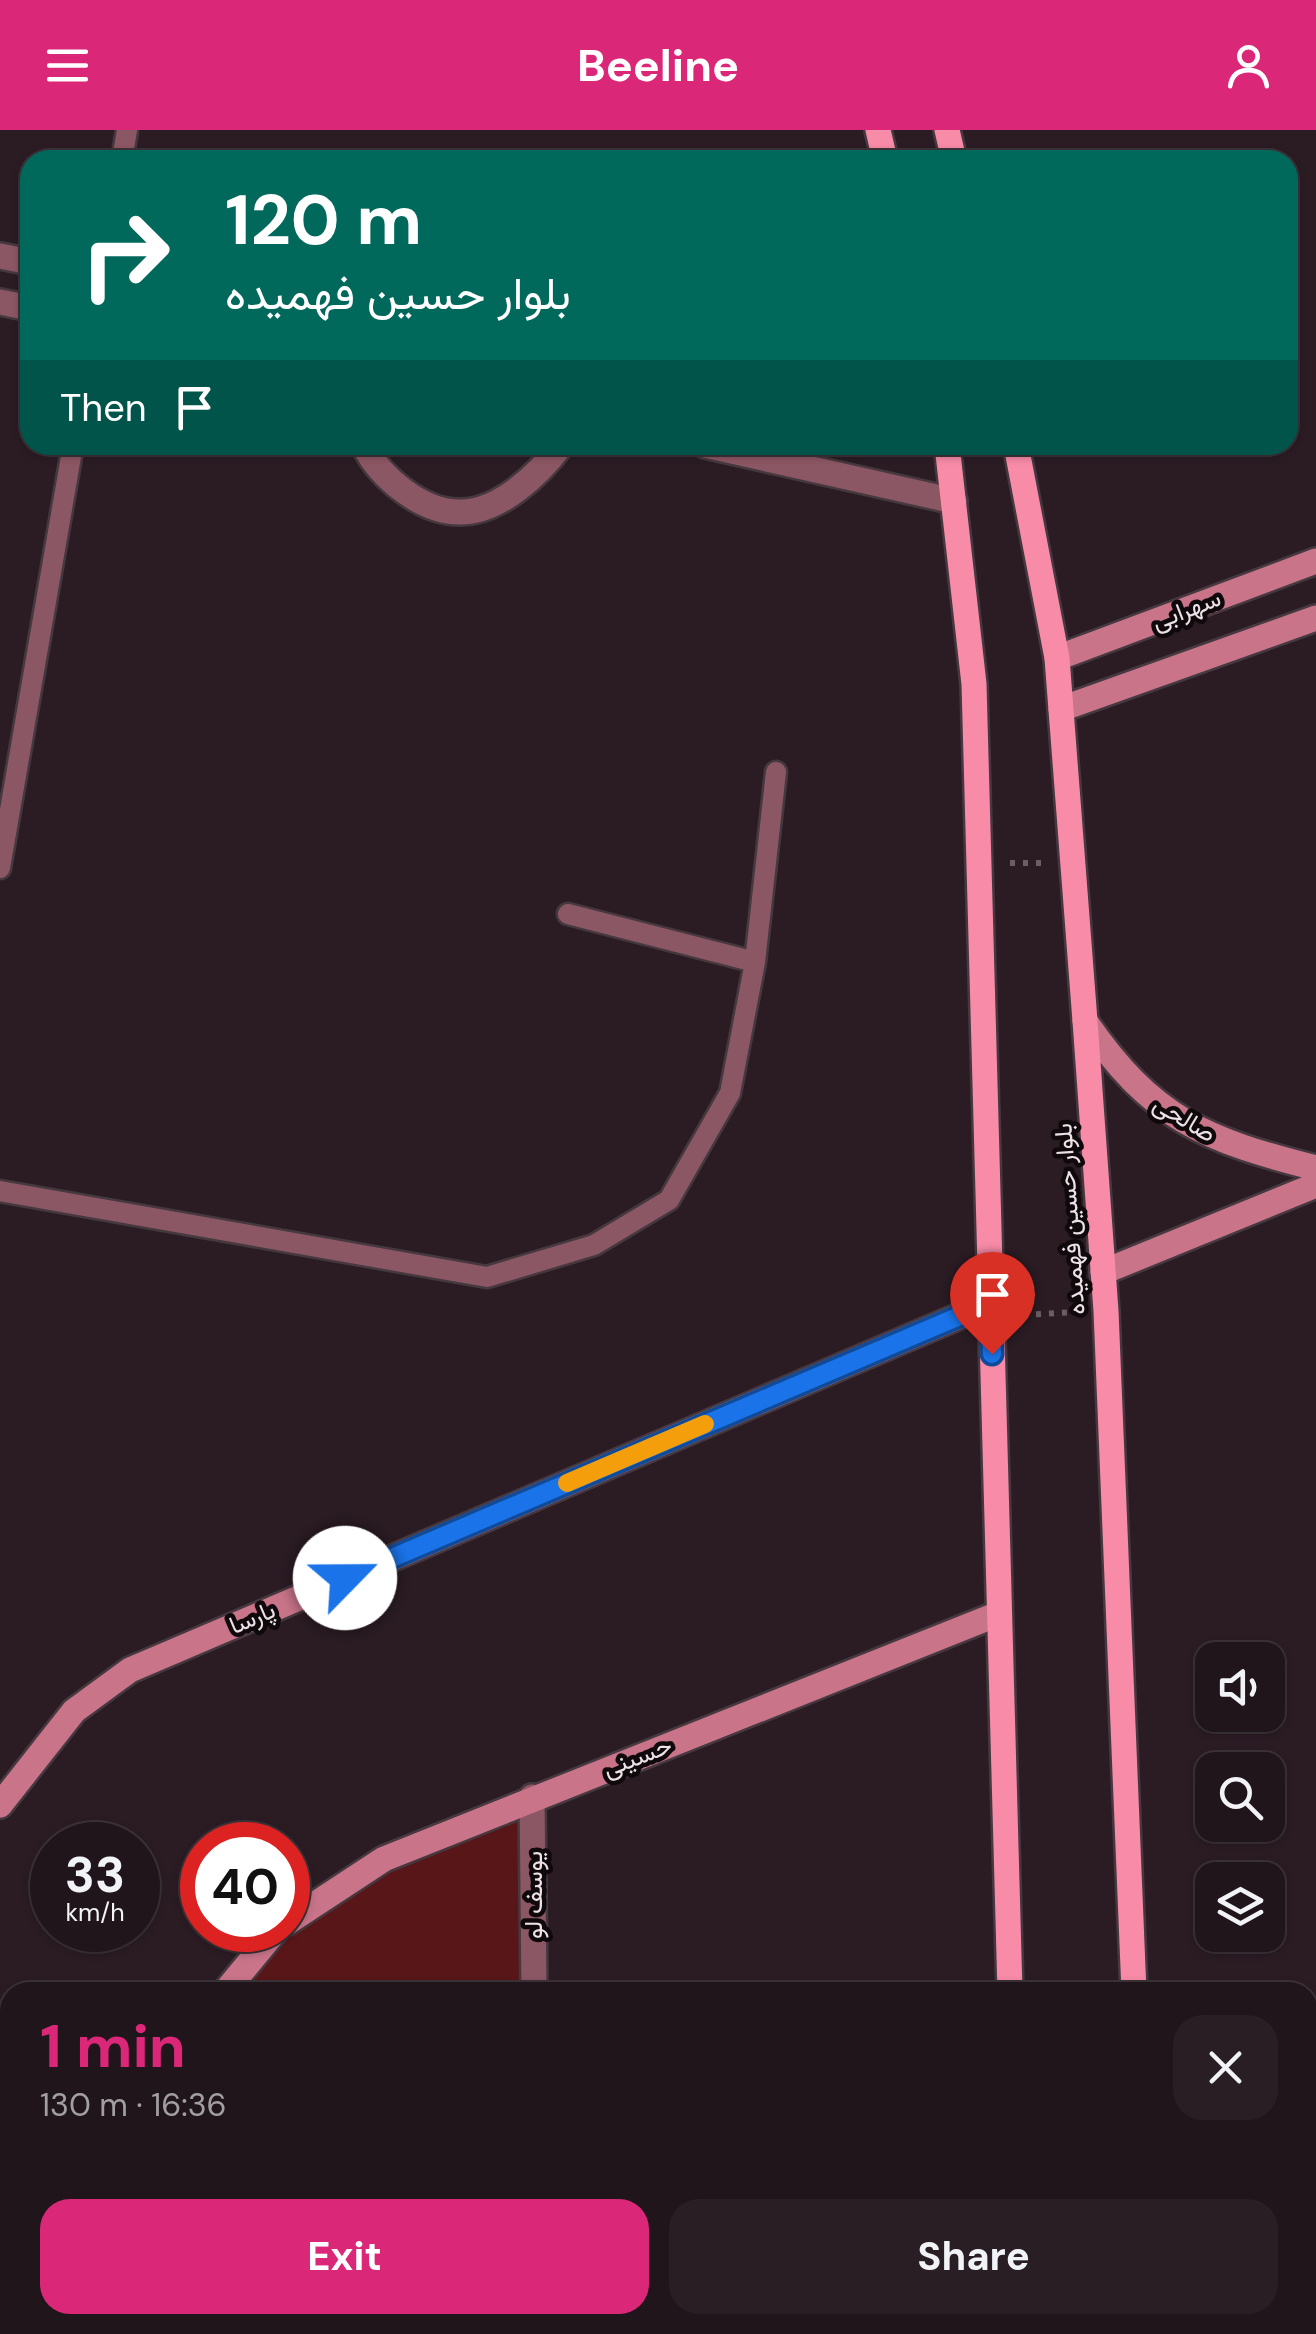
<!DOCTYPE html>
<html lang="en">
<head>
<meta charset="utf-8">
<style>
	body { margin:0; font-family:"DM Sans",Vazirmatn,sans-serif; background:#281e24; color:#f1f3f6; height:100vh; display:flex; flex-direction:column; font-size:38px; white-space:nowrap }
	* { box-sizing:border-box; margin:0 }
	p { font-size:32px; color:#a29fa3 }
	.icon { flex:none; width:55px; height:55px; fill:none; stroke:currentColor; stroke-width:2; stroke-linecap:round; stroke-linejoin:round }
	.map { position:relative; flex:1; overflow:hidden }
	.sheet { position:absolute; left:0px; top:1852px; width:1318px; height:352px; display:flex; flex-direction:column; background:#20151b; border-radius:30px 30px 0 0; box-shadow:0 2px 8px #0004,0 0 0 2px #3d343a }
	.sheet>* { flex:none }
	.hud { position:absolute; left:20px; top:20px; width:1278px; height:305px; border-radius:30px; box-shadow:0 2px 8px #0004,0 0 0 2px #3d343a; background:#00695c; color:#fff; overflow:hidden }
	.buttons { position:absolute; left:1195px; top:1512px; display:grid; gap:20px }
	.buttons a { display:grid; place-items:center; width:90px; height:90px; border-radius:20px; background:#20151b; box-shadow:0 2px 8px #0004,0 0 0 2px #3d343a; font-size:50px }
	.speed { position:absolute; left:30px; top:1692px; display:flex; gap:20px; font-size:50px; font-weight:700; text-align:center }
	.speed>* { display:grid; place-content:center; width:130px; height:130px; border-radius:50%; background:#20151b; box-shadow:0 2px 8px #0004,0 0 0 2px #3d343a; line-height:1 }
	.speed small { font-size:25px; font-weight:400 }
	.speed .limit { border:15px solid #d22; background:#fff; color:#111 }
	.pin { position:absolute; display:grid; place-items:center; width:85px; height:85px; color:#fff; margin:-102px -42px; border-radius:50% 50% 50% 0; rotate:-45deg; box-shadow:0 0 10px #0007 }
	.pin .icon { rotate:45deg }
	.me { position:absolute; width:110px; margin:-55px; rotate:67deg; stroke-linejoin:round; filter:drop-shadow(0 0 8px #0008) }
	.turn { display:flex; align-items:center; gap:35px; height:210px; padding:0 40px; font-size:45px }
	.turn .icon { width:130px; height:130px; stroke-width:2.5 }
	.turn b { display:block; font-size:70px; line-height:85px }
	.then { display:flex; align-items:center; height:95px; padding:0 40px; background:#0003; gap:20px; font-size:38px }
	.round { display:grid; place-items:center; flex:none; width:105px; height:105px; border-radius:30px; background:#281e24 }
	.headline { display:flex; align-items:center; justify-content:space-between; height:170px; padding:0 40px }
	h1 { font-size:60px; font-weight:700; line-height:75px; color:#db2777 }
	.cta { display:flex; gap:20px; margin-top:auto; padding:20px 40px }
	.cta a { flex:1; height:115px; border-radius:30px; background:#db2777; color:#fff; font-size:40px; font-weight:700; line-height:115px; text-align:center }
	.cta a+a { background:#281e24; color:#f1f3f6 }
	header { display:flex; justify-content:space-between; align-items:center; height:130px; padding:0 40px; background:#db2777; color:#fff; font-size:45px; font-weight:700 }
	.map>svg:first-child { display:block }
</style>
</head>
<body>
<header><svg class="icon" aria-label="menu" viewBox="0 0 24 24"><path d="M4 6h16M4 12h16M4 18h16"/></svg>Beeline<svg class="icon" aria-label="person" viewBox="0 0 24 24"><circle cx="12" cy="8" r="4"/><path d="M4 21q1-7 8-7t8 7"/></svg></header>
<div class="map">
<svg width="1316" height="2204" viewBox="0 0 1316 2204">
	<rect width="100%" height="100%" fill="#2b1c24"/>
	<path fill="#591618" d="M519,1689L520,1862H241L282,1811L388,1740Z"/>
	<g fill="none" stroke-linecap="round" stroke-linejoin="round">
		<g stroke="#46383f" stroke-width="25">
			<path id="lane" d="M122,30L127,0
				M0,738L73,315
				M755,832L776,642
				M0,1061L487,1147L594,1115L669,1070L730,963L755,832L568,784"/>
		</g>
		<g stroke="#46383f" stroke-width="30">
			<path id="street" d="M0,126L30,132
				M0,172L30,178
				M364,315C380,348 423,383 461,382C500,382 540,343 561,315
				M705,315L954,371
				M532,1667L534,1862
				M68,2195V2204
				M536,2195L537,2204"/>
		</g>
		<g stroke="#46383f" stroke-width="30">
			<path id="secondary" d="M1057,528L1316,431
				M1061,579L1316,488
				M1085,891C1152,989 1205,1010 1316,1038
				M1103,1142L1316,1055
				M0,1675L74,1581L130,1540L990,1173
				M288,1792L384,1729L998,1484
				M225,1862L276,1800
				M0,2137L10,2124"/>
		</g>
		<g stroke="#46383f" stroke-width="30">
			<path id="primary" d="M878,0L885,30
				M947,0L954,30
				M947,315L974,554L1010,1862
				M1016,315L1057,528L1085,891L1106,1181L1134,1862
				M1022,2195V2204
				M1140,2204L1145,2195"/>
		</g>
		<path stroke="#6a5d64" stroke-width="6" stroke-dasharray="5 8" stroke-linecap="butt" d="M1010,733H1043
			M1023,1185L1075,1182"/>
		<use href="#lane" stroke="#8c5764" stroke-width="20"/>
		<use href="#street" stroke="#8c5764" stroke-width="25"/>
		<use href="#secondary" stroke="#c97489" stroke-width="25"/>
		<use href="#primary" stroke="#f88ba7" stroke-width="25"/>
	</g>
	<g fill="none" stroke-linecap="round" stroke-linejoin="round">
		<g stroke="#114b97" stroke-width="25">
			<path id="route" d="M345,1448L990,1173L992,1224"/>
		</g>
		<use href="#route" stroke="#1a73e8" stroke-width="18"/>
		<path stroke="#f59e0b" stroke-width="18" d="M567,1353L705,1294"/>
	</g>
	<g text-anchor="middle" stroke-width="9" stroke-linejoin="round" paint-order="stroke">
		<g font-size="25" fill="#ebe1e6" stroke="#0f090c">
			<text transform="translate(1186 479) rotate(-21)" y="9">سهرابی</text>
			<text transform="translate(1185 988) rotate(31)" y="9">صالحی</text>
			<text transform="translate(1069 1089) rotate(-94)" y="9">بلوار حسین فهمیده</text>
			<text transform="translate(252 1487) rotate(-23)" y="9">پارسا</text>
			<text transform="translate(637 1626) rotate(-21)" y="9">حسینی</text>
			<text transform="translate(533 1765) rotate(-90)" y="9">یوسف لو</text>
		</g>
	</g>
</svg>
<div class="buttons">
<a><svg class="icon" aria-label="sound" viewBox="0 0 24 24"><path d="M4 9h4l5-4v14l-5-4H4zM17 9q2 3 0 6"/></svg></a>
<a><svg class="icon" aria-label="search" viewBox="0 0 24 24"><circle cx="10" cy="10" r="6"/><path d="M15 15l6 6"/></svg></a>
<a><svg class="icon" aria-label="layers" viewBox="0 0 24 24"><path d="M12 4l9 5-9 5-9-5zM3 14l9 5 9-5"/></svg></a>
</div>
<div class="speed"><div>33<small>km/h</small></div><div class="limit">40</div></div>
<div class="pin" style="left:992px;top:1224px;background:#d93025"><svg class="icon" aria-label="arrive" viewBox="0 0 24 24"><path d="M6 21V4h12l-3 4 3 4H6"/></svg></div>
<svg class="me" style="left:345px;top:1448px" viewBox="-20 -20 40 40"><circle r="19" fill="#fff"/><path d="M0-13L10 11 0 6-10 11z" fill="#1a73e8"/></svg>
<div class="hud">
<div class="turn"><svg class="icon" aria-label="right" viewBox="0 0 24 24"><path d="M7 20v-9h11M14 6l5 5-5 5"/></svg><div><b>120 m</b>بلوار حسین فهمیده</div></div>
<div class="then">Then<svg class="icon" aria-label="arrive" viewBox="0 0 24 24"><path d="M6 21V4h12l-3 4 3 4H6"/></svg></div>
</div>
<section class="sheet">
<div class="headline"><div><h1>1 min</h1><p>130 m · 16:36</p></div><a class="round"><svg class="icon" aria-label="close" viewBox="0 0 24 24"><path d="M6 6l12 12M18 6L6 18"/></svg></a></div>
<div class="cta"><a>Exit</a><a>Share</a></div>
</section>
</div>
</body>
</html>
